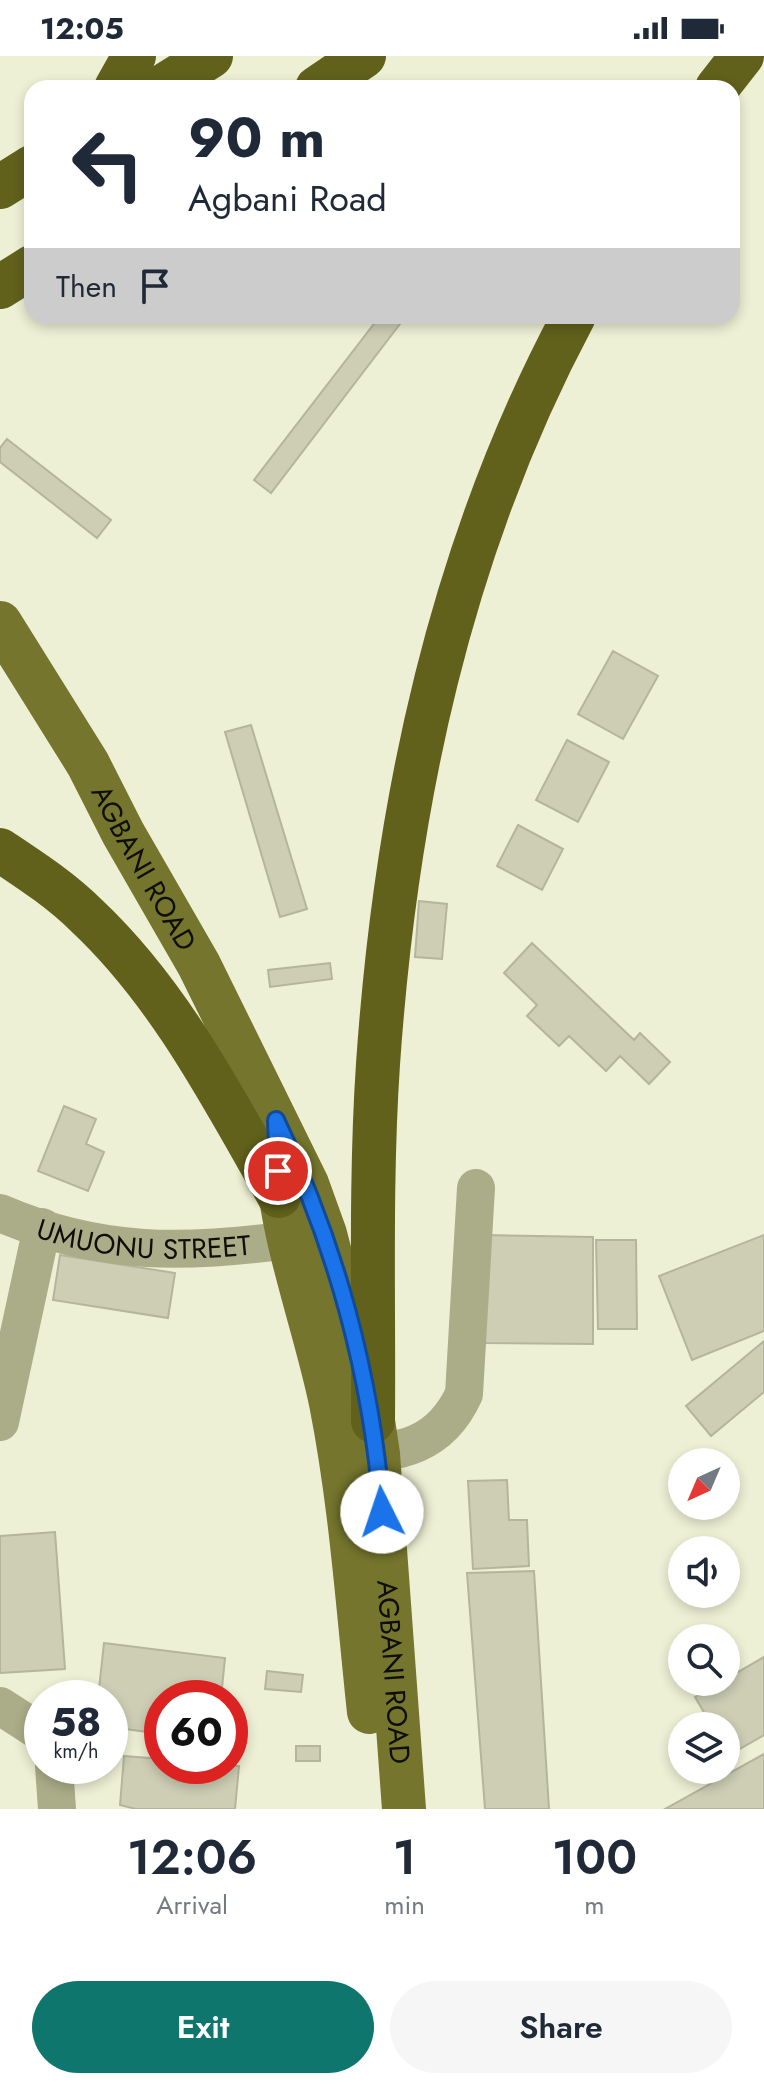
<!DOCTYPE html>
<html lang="en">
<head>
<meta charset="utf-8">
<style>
	body { margin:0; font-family:Jost,sans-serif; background:#f6f6f7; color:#1f2937; height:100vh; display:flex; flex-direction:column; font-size:30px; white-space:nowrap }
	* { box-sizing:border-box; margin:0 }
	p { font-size:26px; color:#747a83 }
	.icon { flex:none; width:44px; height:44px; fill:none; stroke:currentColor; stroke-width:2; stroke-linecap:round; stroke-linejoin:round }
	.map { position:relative; height:1753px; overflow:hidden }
	.panel { display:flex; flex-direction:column; background:#fff; flex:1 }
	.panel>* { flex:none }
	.banner { position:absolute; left:24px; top:24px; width:716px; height:244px; border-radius:24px; box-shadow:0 4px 12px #0003; background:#fff; color:#1f2937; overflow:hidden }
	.needle { width:52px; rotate:224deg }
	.buttons { position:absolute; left:668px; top:1392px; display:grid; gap:16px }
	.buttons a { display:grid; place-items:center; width:72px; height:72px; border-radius:50%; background:#fff; box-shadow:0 4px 12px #0003; font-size:40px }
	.speed { position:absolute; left:24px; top:1624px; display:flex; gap:16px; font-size:40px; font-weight:700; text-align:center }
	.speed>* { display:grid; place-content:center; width:104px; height:104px; border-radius:50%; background:#fff; box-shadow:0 4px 12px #0003; line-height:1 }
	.speed small { font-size:20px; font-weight:400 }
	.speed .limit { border:12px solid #d22; background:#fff; color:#111 }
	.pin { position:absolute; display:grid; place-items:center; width:68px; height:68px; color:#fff; margin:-34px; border:4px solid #fff; border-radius:50%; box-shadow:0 2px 8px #0007 }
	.me { position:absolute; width:88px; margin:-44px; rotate:356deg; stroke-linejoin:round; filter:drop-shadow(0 0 6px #0008) }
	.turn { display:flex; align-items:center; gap:28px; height:168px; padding:0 32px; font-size:36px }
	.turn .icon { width:104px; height:104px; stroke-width:2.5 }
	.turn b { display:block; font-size:56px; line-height:68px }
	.then { display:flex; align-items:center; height:76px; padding:0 32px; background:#0003; gap:16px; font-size:30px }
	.eta { display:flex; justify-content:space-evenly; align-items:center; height:136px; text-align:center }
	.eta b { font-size:48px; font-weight:600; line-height:56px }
	.action { display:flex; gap:16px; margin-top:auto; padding:16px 32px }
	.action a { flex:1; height:92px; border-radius:48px; background:#0f766e; color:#fff; font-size:32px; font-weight:600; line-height:92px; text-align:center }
	.action a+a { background:#f6f6f7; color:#1f2937 }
	.status { display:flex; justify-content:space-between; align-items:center; height:56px; padding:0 40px; background:#fff; direction:ltr }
	.status svg { height:22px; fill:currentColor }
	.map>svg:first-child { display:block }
</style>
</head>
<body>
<div class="status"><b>12:05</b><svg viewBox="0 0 49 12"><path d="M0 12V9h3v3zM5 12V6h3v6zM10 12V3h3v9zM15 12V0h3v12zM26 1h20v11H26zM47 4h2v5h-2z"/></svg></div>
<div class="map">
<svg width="764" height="1753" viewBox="0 0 764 1753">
	<rect width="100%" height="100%" fill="#eef0d5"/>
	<path fill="#cdceb4" stroke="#b4b59c" stroke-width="2" d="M380,260H406L271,437L254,424Z
		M7,383L111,464L97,482L0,406V392Z
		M613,595L658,620L623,683L578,658Z
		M251,669L307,853L280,861L225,676Z
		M567,684L609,706L578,766L536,744Z
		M518,769L563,793L542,834L497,810Z
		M419,845L447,848L442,903L415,901Z
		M532,887L634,984L640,977L670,1006L649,1028L620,1000L606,1015L569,980L559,990L527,960L537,949L504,917Z
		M330,907L332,923L270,931L268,914Z
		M64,1050L96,1063L86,1088L104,1096L88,1135L38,1115Z
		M482,1179L593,1181V1288L482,1287Z
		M764,1179V1275L692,1304L659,1220Z
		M596,1184H636L637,1273H598Z
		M60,1199L175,1217L168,1262L53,1244Z
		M764,1285V1336L711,1380L686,1350Z
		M507,1424L509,1464H527L529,1510L473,1513L468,1425Z
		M55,1476L65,1613L0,1617V1480Z
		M534,1515L549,1753H485L467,1517Z
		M104,1587L225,1602L221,1642H162V1678L110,1671V1642H98Z
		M764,1601V1679L729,1699L726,1670H712L695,1641Z
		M267,1615L303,1619L301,1636L265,1633Z
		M296,1690H320V1705H296Z
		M764,1698V1753H665Z
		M124,1700L162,1703V1710H239L235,1753H136L120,1749Z"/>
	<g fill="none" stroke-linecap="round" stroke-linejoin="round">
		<g stroke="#abad88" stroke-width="38">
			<path id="s1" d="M0,1157C102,1201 184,1197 291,1184"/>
			<path d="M0,1366L42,1171"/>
			<path d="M347,1399C401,1397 440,1390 464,1338L476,1132"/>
			<path d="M0,1650L42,1677"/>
			<path d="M54,1710L57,1753"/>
		</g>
		<g stroke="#75752d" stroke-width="44">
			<path id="s2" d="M0,567L88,708L123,777L199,909L307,1128L325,1178L373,1365L378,1398L404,1753"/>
			<path d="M277,1102C280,1179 315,1269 331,1347C351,1448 358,1553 369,1656"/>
		</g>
		<path stroke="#61611c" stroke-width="44" d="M116,32L134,0
			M160,32L211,0
			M317,32L364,0
			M717,32L742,0
			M0,131L32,111
			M0,231L32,211
			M0,794C30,814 61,834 87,860C170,938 223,1042 279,1140
			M373,1365C374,1247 370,1127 378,1008C396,748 450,492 574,260"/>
	</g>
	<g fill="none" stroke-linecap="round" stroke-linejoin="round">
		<g stroke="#114b97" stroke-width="20">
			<path id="route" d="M278,1115L276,1064C335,1185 372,1321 382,1456"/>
		</g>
		<use href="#route" stroke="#1a73e8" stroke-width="14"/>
	</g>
	<g text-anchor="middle" stroke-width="6" stroke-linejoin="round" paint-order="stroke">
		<g font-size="28" fill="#0e0e06" stroke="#fff">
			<text dy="10" stroke="none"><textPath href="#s2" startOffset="284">AGBANI ROAD</textPath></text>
			<text dy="10" stroke="none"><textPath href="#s1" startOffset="148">UMUONU STREET</textPath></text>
			<text dy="10" stroke="none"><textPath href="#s2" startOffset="1138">AGBANI ROAD</textPath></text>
		</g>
	</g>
</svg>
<div class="buttons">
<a><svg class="needle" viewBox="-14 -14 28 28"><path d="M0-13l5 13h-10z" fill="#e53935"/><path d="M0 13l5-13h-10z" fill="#747a83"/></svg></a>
<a><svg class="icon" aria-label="sound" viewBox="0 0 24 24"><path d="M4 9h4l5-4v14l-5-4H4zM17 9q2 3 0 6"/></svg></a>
<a><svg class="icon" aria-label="search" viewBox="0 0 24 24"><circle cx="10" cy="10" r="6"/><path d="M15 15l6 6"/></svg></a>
<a><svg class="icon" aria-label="layers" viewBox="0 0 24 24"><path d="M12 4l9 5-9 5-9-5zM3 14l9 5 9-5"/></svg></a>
</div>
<div class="speed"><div>58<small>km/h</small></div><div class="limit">60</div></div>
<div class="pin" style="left:278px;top:1115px;background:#d93025"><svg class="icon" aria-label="arrive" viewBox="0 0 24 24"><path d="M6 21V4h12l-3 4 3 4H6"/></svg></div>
<svg class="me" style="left:382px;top:1456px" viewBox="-20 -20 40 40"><circle r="19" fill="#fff"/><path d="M0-13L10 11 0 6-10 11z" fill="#1a73e8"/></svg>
<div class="banner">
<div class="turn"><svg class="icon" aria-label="left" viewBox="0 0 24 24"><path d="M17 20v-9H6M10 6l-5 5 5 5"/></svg><div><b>90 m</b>Agbani Road</div></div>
<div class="then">Then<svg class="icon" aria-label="arrive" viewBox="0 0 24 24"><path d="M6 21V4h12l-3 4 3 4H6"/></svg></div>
</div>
</div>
<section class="panel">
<div class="eta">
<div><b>12:06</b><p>Arrival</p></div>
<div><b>1</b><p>min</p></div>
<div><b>100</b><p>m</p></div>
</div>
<div class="action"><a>Exit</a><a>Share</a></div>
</section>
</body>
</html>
